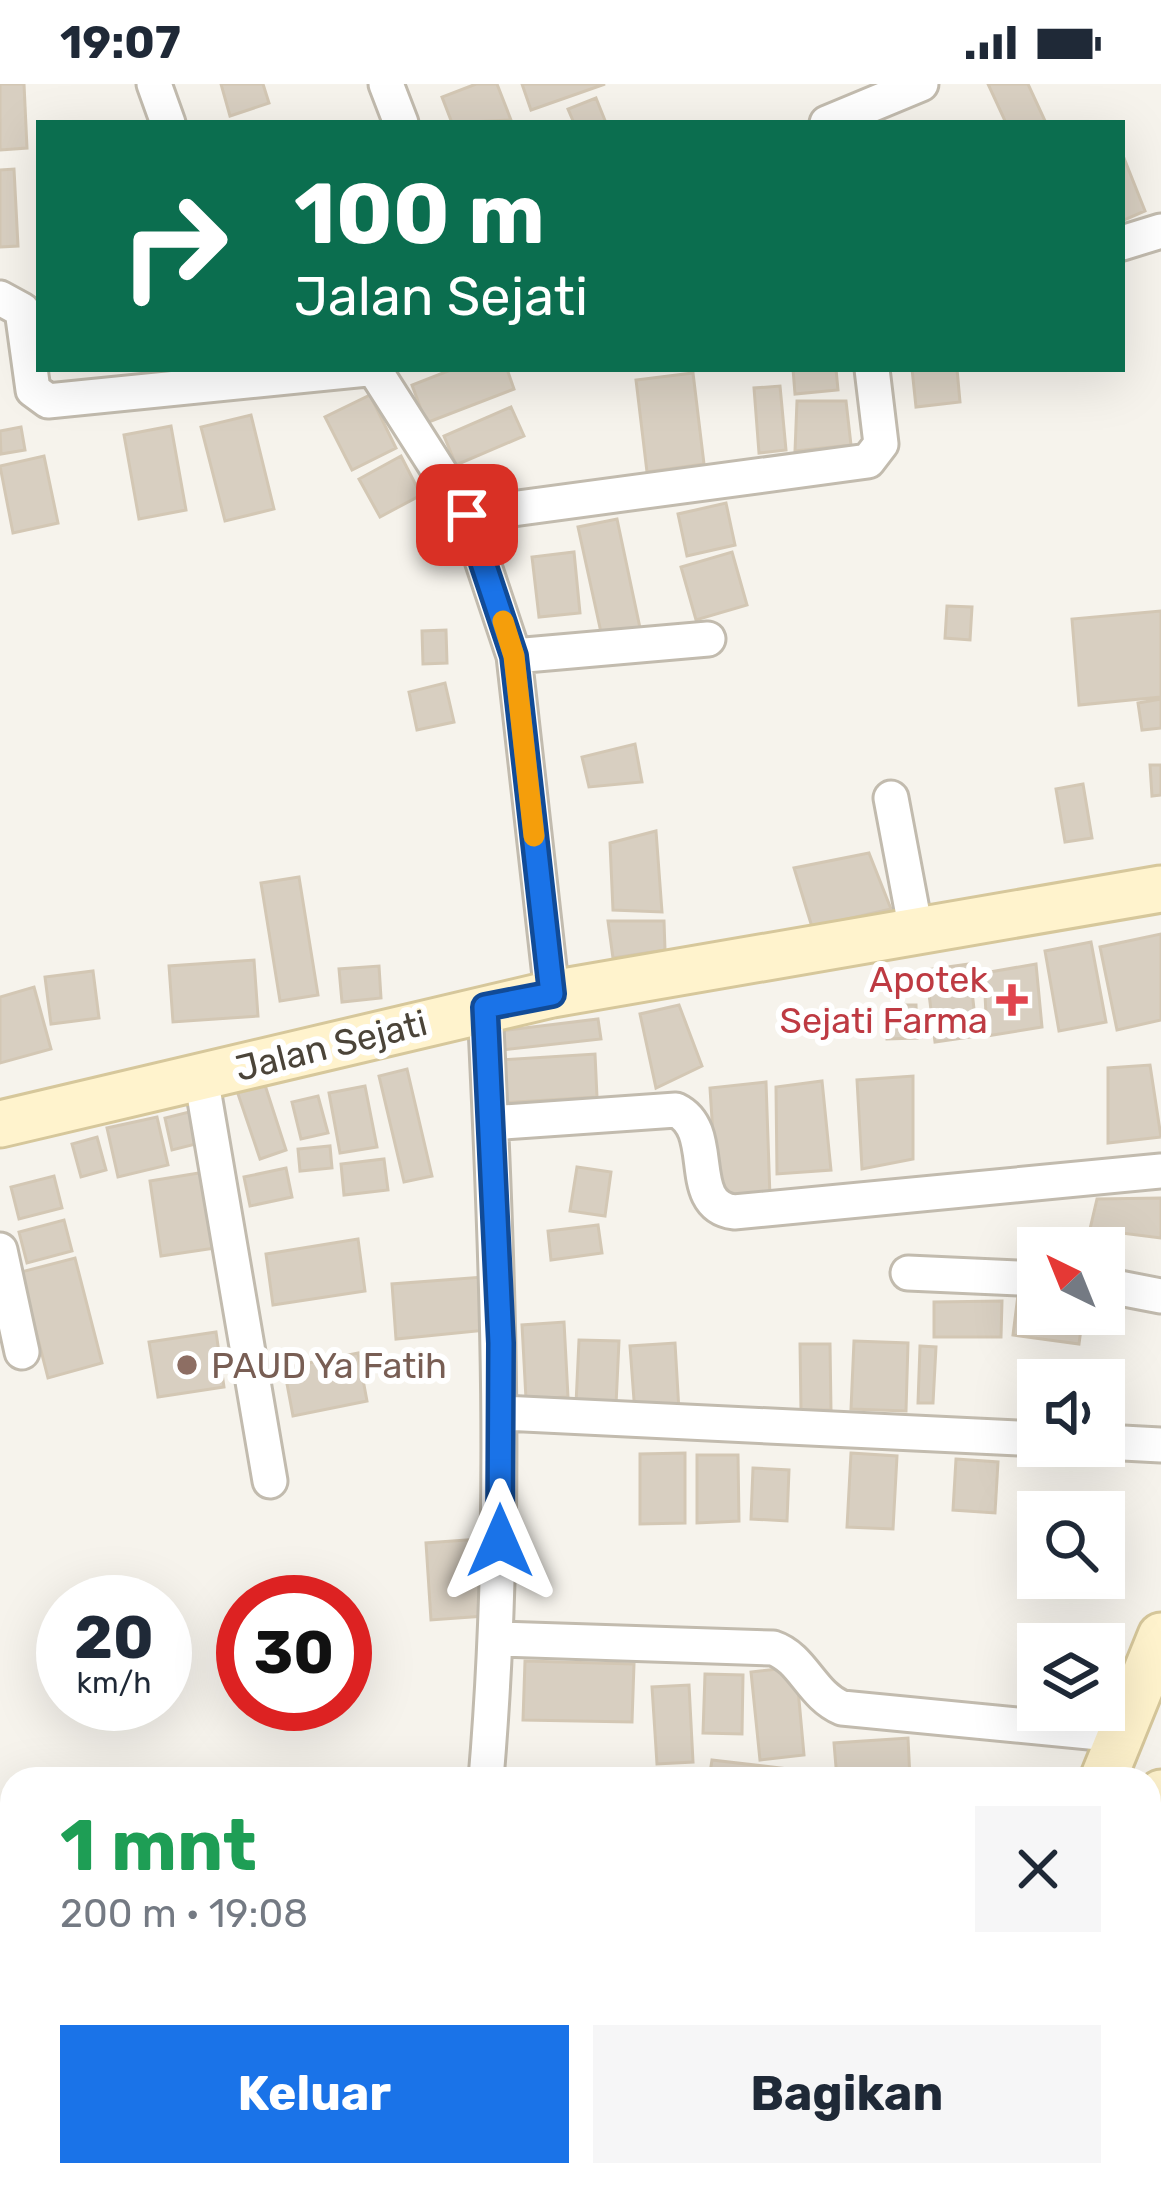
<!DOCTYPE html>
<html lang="id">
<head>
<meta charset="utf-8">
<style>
	body { margin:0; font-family:Rubik,sans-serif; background:#f6f6f7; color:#1f2937; height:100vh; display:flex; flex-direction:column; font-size:45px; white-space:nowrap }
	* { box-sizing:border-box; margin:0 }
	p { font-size:39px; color:#747a83 }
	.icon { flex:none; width:66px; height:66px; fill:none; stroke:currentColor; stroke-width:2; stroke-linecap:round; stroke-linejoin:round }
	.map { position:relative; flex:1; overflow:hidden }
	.details { position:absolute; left:0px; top:1683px; width:1161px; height:420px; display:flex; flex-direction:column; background:#fff; border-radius:36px 36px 0 0; box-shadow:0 12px 48px #0002 }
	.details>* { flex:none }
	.guide { position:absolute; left:36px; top:36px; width:1089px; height:252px; border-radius:0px; box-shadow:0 12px 48px #0002; background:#0b6e4f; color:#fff; overflow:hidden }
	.needle { width:78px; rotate:317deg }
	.controls { position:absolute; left:1017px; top:1143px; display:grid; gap:24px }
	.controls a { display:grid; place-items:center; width:108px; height:108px; border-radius:0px; background:#fff; box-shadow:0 12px 48px #0002; font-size:60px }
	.speed { position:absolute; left:36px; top:1491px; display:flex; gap:24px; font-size:60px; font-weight:700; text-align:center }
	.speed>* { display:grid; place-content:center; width:156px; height:156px; border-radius:50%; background:#fff; box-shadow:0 12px 48px #0002; line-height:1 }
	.speed small { font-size:30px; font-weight:400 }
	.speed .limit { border:18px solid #d22; background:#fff; color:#111 }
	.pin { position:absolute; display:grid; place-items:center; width:102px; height:102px; color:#fff; margin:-51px; border-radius:24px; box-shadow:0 6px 18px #0006 }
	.me { position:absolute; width:132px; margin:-66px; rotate:0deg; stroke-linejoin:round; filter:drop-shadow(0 0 9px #0008) }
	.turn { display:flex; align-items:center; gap:42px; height:252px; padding:0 60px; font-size:54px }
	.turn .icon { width:156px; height:156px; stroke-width:2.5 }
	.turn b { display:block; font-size:84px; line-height:102px }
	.round { display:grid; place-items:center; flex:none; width:126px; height:126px; border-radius:0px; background:#f6f6f7 }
	.summary { display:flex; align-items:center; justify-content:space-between; height:204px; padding:0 60px }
	h1 { font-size:72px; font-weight:700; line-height:90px; color:#1e9e55 }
	.cta { display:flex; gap:24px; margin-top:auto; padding:24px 60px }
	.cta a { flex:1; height:138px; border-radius:0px; background:#1a73e8; color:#fff; font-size:48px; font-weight:700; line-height:138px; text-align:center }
	.cta a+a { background:#f6f6f7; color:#1f2937 }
	.status { display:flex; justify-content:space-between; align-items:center; height:84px; padding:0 60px; background:#fff; direction:ltr }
	.status svg { height:33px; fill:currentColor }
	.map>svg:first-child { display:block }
</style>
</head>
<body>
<div class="status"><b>19:07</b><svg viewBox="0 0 49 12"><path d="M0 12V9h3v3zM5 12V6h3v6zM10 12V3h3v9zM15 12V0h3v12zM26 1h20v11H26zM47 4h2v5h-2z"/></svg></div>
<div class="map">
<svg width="1161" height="2103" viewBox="0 0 1161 2103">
	<rect width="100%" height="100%" fill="#f6f3ec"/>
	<path fill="#d8cfc1" stroke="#d3c7b4" stroke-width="3" d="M0,0H24L27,64L0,66Z
		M221,0H263L269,19L230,32Z
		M476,0H497L511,36L452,39L442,13Z
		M522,0H605L531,26Z
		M988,0H1028L1046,39H1006Z
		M596,14L606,39H574L568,25Z
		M1122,69L1145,127L1122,137Z
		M14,85L18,162L0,163V86Z
		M453,285H507L514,305L426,339L412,301Z
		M793,285H836L838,306L795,310Z
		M912,285H957L960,318L916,323Z
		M693,289L704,380L647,388L636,296Z
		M780,302L786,366L759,369L754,304Z
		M370,311L396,364L352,386L325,333Z
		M797,317H846L851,361L795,367Z
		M511,323L524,352L456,381L444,352Z
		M251,331L274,425L225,437L201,343Z
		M171,342L186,426L139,435L124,351Z
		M21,343L25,366L1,370L0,347Z
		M44,372L58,439L13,449L0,382Z
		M401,372L421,411L380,433L359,395Z
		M726,419L735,461L687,472L678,430Z
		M617,435L640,544L602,553L578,443Z
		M574,468L580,529L539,533L532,473Z
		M732,468L747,521L696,536L681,483Z
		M947,522L972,523L970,556L945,554Z
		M1161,527V613L1079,621L1072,535Z
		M446,546L447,579L423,580L422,547Z
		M445,599L454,638L417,646L409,608Z
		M1161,615V644L1142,646L1138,619Z
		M635,660L642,698L589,703L582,673Z
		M1150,681H1161V711L1152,712Z
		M1083,700L1092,754L1065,758L1056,705Z
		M656,747L662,828L613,826L610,759Z
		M869,769L891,825L812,843L794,784Z
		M299,793L318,911L280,917L261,799Z
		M608,837H664L665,866L613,874Z
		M1161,850V936L1117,946L1100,863Z
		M1091,858L1106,938L1059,947L1045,867Z
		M254,876L258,932L173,938L169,882Z
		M969,880L977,952L935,958L926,886Z
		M1036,880L1042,943L987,952L984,889Z
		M379,882L381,914L342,918L339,885Z
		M93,887L99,934L51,940L45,893Z
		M34,903L51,965L0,979V913Z
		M679,921L702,982L656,1004L640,930Z
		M887,921H916L917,954L887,955Z
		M598,935L601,955L502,966L500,947Z
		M595,970L597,1013L501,1019L498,976Z
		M1150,981L1161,1053L1108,1059V984Z
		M407,985L432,1092L404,1098L379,992Z
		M913,992V1075L862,1085L857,996Z
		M822,997L831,1086L777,1090L776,1003Z
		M264,998L286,1066L260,1075L237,1007Z
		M766,998L770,1113H717L710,1004Z
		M365,1002L377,1063L340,1069L329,1009Z
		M318,1012L328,1049L301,1055L292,1018Z
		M201,1025L208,1057L172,1066L165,1034Z
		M157,1033L168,1081L118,1093L107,1044Z
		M97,1053L106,1086L81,1093L72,1060Z
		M330,1062L332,1084L300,1087L298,1065Z
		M384,1075L388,1106L344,1111L341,1080Z
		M577,1083L611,1088L605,1132L570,1127Z
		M286,1084L292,1113L250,1122L244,1093Z
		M211,1087L222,1163L161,1172L150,1097Z
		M54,1092L62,1124L19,1135L11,1103Z
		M1161,1114V1154L1090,1145L1097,1115Z
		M64,1136L72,1167L27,1179L19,1148Z
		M598,1141L602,1169L551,1176L548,1147Z
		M358,1155L365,1207L273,1221L266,1170Z
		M75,1174L102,1279L48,1294L21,1188Z
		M483,1193L487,1246L396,1255L392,1200Z
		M1018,1211L1038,1214V1230H1083L1079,1260L1013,1251Z
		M1002,1217L1001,1253H934V1218Z
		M564,1238L568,1313L526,1315L522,1241Z
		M216,1248L224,1303L158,1313L149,1258Z
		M579,1256L619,1257L616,1321L576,1320Z
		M854,1257L908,1259L906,1327L851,1325Z
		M675,1259L679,1327L635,1330L630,1262Z
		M800,1260H830L831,1326H801Z
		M920,1262L936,1263L933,1319H918Z
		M358,1269L367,1317L293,1332L284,1284Z
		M685,1369V1439L640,1440V1370Z
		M851,1369L897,1372L893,1445L847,1443Z
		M697,1371H738L739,1437L697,1439Z
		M956,1375L998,1378L995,1429L953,1426Z
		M753,1384L789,1386L787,1437L751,1435Z
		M479,1455L484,1532L431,1536L426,1459Z
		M525,1577L634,1580L632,1638L523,1636Z
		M796,1583L804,1671L760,1676L751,1588Z
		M705,1590L743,1591L742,1650L703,1649Z
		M689,1601L693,1678L657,1680L652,1603Z
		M908,1654L910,1695H837L834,1659Z
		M712,1676L797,1686L796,1695H709Z
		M12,1804V1844L0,1847V1807Z
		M542,2091H572L574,2103H544Z
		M592,2091H625L627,2103H593Z
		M712,2091H733L736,2103H691L689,2097Z
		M797,2091H831L833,2103H798Z"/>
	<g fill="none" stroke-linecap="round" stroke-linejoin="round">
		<g stroke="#c2bbae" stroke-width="39">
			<path id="minor" d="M154,0L168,39
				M386,0L401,39
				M827,39L921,0
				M1122,159L1161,147
				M0,214L22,226L33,306L48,317L367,285
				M374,285L467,431L514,572L552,910
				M467,431L868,377L881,360L872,285
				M514,572L708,555
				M891,714L916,847
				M485,923C498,1182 508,1437 486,1695
				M201,993L270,1397
				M491,1039L676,1026C719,1047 683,1121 734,1128L1161,1087
				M0,1166L22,1268
				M908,1189L1038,1195
				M1104,1201L1161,1212
				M501,1329L1038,1355
				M1104,1358L1161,1361
				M498,1555L773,1564C803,1574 811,1611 842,1624L1120,1651
				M138,2091V2103
				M427,2103L431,2091"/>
		</g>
		<g stroke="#d6c79b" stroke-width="51">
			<path id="secondary" d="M0,1040L552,910L1161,805
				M1103,1695L1161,1552
				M1149,1738L1161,1709
				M941,2103L945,2091
				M999,2103L1004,2091"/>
		</g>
		<use href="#minor" stroke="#fff" stroke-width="33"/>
		<use href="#secondary" stroke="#fff3cd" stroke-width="45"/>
	</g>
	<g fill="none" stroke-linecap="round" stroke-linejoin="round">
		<g stroke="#114b97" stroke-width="30">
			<path id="route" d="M467,431L514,572L552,910L485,923L501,1259L500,1457"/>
		</g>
		<use href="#route" stroke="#1a73e8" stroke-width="21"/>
		<path stroke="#f59e0b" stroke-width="21" d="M503,537L514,572L534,752"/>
	</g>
	<path fill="#e0444e" stroke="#fff" stroke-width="4.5" d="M1006 898h12v12h12v12h-12v12h-12v-12h-12v-12h12z"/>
	<circle fill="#8d6e63" stroke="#fff" stroke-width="4.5" cx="187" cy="1281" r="12"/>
	<g text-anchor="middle" stroke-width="12" stroke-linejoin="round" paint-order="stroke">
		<g font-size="36" fill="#be3a42" stroke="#fff" text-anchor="end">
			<text x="988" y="908">Apotek<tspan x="988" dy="41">Sejati Farma</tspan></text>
		</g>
		<g font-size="36" fill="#4b4439" stroke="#fff">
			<text transform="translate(331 961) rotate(-14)" y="13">Jalan Sejati</text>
		</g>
		<g font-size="36" fill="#785e54" stroke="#fff" text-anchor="start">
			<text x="211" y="1294">PAUD Ya Fatih</text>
		</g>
	</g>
</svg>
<div class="controls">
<a><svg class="needle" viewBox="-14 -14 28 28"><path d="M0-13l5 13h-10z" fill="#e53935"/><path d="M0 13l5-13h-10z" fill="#747a83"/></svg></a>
<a><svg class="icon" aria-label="sound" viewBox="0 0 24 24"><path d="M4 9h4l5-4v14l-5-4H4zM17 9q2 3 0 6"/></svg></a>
<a><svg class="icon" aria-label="search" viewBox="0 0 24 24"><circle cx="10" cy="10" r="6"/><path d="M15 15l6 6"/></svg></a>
<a><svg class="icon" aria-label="layers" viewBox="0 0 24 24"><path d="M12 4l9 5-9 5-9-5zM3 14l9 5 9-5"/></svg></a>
</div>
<div class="speed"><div>20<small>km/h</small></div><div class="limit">30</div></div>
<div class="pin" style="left:467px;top:431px;background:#d93025"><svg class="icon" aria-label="arrive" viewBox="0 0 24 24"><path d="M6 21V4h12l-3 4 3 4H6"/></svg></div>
<svg class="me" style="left:500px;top:1457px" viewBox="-20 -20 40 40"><path d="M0-17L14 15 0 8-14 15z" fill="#1a73e8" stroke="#fff" stroke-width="4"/></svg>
<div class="guide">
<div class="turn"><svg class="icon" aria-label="right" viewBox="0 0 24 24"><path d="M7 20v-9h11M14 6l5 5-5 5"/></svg><div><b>100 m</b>Jalan Sejati</div></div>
</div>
<section class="details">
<div class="summary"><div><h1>1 mnt</h1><p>200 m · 19:08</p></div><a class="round"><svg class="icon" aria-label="close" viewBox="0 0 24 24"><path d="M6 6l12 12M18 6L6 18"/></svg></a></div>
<div class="cta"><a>Keluar</a><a>Bagikan</a></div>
</section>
</div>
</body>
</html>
